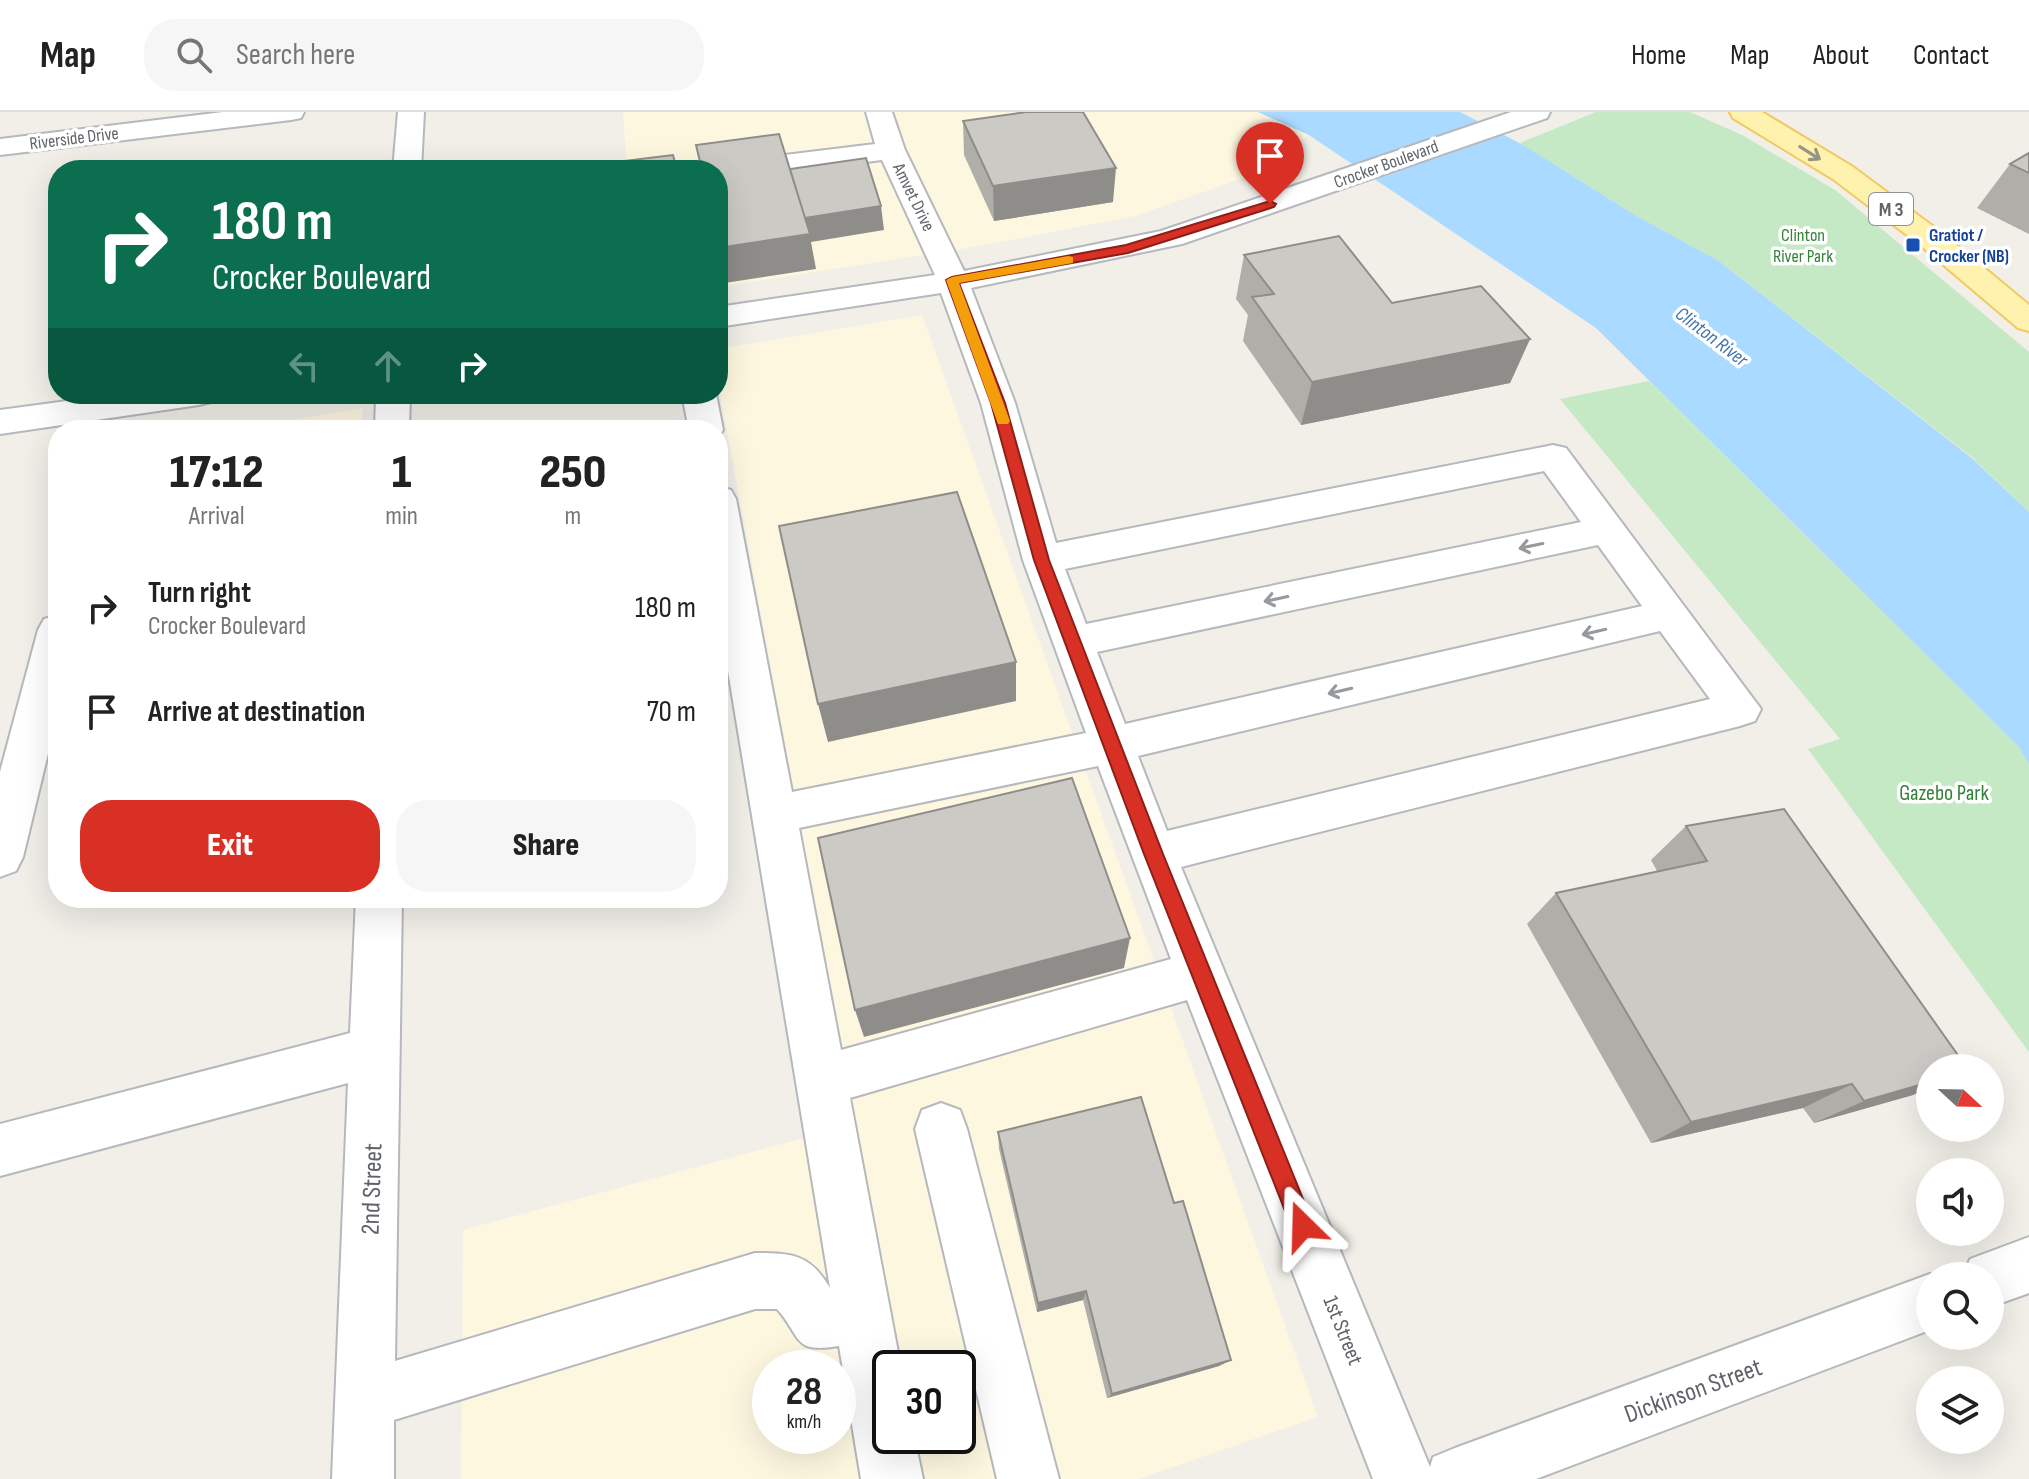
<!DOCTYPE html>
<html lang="en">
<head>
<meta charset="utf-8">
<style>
	body { margin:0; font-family:"Sofia Sans Condensed",sans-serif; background:#f6f6f6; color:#222; height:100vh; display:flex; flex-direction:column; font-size:30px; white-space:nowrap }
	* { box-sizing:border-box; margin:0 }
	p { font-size:26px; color:#767676 }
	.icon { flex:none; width:44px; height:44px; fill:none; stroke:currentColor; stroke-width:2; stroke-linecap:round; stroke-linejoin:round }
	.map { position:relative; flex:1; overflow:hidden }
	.panel { position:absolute; left:48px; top:308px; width:680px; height:488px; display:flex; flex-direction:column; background:#fff; border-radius:32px; box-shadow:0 8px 32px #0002 }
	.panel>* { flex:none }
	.banner { position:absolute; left:48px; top:48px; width:680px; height:244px; border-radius:32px; box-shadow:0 8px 32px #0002; background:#0b6e4f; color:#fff; overflow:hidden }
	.needle { width:52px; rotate:112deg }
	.controls { position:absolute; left:1916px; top:942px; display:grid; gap:16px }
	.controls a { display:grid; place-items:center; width:88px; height:88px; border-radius:50%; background:#fff; box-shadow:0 8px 32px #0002; font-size:40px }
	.speed { position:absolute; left:752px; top:1238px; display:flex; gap:16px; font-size:40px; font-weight:700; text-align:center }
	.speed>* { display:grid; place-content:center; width:104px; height:104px; border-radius:50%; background:#fff; box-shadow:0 8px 32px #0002; line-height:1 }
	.speed small { font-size:20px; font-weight:400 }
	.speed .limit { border:4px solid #111; border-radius:12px; background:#fff; color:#111 }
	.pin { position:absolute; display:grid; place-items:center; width:68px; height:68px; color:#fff; margin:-82px -34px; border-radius:50% 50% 50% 0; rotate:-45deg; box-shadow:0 0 8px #0007 }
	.pin .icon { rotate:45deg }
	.me { position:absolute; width:88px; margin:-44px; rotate:338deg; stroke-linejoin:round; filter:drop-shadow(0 0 6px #0008) }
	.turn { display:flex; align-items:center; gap:28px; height:168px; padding:0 32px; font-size:36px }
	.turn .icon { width:104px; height:104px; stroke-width:2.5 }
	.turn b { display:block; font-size:56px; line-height:68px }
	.lanes { display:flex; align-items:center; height:76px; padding:0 32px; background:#0003; justify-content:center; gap:40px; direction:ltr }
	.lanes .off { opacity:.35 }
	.eta { display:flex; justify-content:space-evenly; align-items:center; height:136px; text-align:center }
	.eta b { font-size:48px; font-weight:800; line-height:56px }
	.action { display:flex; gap:16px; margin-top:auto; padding:16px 32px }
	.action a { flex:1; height:92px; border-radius:32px; background:#d93025; color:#fff; font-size:32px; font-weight:800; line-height:92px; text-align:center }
	.action a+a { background:#f6f6f6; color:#222 }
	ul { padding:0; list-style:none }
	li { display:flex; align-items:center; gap:24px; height:104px; padding:0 32px }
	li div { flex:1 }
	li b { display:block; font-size:30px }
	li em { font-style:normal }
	header { display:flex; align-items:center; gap:48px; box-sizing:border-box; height:112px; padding:0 40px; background:#fff; border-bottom:2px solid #e0e0e0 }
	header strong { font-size:38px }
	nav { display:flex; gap:44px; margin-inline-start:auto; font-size:28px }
	.search { width:560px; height:72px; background:#f6f6f6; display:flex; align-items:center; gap:20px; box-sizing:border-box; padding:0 28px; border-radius:32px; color:#767676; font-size:30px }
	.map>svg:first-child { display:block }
</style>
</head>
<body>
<header>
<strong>Map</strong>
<div class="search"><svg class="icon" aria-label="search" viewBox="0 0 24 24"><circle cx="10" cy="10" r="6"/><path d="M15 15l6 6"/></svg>Search here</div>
<nav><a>Home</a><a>Map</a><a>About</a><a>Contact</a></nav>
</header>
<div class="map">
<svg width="2029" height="1367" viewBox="0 0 2029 1367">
	<rect width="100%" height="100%" fill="#f1efe8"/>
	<path fill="#fef7e0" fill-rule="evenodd" d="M623,0H1258L1309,23L1243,66L1135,104L974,135L718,175V58H627Z
		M922,203L1318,1305L1138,1367H461L463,1118L856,1012L718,271V237ZM770,1256H838V1324H770ZM890,1256H958V1324H890Z
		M363,296L360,318H231Z"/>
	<path fill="#c5e8c5" d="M1596,0H1690L1742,23L1835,78L2029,240V400L1973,346L1719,149L1635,103L1520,31Z
		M1649,269L2018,634L2029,652V940L1808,637L1840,627L1560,287Z"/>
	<path fill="#aadaff" d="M1258,0H1460L1525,34L1635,103L1719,149L1973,347L2029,400V652L2018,634L1596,216L1309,23Z"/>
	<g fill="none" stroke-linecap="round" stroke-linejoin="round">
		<g stroke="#b5b8bc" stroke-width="4">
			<path id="minor" d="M223,0H304L301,6L291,8L0,43V27Z
				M398,0H424L421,58H393Z
				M866,0H892L905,38L964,159L1161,119L1511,0H1550L1547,6L1182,132L971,176L1015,291L1056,431L1553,333L1566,336L1761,597L1755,609L1740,614L1181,755L1430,1355L1433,1345L1455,1336L1930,1162L1936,1164H1930V1218L1536,1367H1373L1187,888L850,986L901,1256H890V1324H914L923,1367H861L839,1234C792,1242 802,1225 777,1197H755L394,1308V1367H332L348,971L0,1064V1012L350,921L356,786H402L395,1249L755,1141C792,1141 810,1142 830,1176L718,498V374L731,378L736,387L792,680L1086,621L1023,448L981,291L941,181L718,215V195L935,163L882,48L718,69V58H705L718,51L875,32ZM1544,359L1581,410L1086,512L1065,457ZM1598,433L1642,494L1125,612L1097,540ZM1660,519L1710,587L1167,719L1138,644ZM1098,654L1171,847L841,938L799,716Z
				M119,282H216L211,290L199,293L0,322V298Z
				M376,282H410L409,318H375Z
				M682,282H716L723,318L718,326V318H689Z
				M58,503V600L23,745L16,759L0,765V660L38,518L44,507Z
				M941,991L960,998L967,1017L1059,1367H997L915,1017L922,998Z
				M2029,1125V1181L1990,1195V1164H1963L1970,1147Z"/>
		</g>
		<g stroke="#f2c960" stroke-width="4">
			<path id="major" d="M1730,0H1762L1853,55L1942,121L2029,193V219L2018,216L1920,133L1833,67L1733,6Z"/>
		</g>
		<use href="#minor" fill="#fff" fill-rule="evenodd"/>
		<use href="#major" fill="#fff2af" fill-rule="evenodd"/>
	</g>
	<path fill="#afaea9" d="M963,9L1113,90L994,109L964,43Z
		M2029,41V122L1977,96L2010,52Z
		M1244,143L1392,191L1530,227L1510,271L1301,313L1243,229L1248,203L1236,187Z
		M1686,714L1913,983L1814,1011L1803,996L1651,1031L1527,812L1556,781L1657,759L1651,748Z
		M998,1020L1174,1091L1231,1248L1219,1254L1107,1286L1083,1188L1037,1200L999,1037Z"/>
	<path fill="#8f8d8a" d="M1116,56L1113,90L994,109L993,74Z
		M881,94L884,118L811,130L816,157L718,172V136L803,106Z
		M1530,227L1510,271L1301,313L1312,270Z
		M1016,550V589L828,630L818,592Z
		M1130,826L1124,856L864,925L855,898Z
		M1930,970V976L1913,983L1814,1011L1864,989Z
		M1852,972L1803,996L1651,1031L1691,1010Z
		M1086,1179L1083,1188L1037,1200L1038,1191Z
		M1231,1248L1219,1254L1107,1286L1112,1282Z"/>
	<path fill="#cccac5" stroke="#8f8d8a" stroke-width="2" d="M1026,0H1083L1116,56L993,74L963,9Z
		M779,22L810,122L718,136V58H702L696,33Z
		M2029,41V61L2010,52Z
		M673,43L677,58H616L615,50Z
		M866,46L881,94L805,106L790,57Z
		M1339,124L1392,191L1481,174L1530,227L1312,270L1252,185L1274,182L1244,143Z
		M957,380L1016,550L818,592L779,414Z
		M1072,666L1130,826L855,898L818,726Z
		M1784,697L1967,956H1930V970L1864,989L1852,972L1691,1010L1556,781L1707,749L1686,714Z
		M1141,985L1174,1091L1183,1089L1231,1248L1112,1282L1086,1179L1038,1191L998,1020Z"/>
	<defs><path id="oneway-shaft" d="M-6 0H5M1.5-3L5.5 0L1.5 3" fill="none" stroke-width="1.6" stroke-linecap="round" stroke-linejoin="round" transform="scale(2)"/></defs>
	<use stroke="#979581" href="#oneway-shaft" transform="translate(1810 41) rotate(32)"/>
	<g stroke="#979a9d">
		<use href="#oneway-shaft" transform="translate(1531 434) rotate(168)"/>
		<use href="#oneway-shaft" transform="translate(1276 487) rotate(168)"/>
		<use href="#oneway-shaft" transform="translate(1594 520) rotate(167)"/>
		<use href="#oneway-shaft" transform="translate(1340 579) rotate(167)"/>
	</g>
	<path fill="#d93025" stroke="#8d1f18" stroke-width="2" d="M1270,89L1276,92L1274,95L1128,141L959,171L1005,291L1049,448L1163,742L1314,1114L1311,1122L1303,1125L1295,1122L1291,1114L1144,742L1034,448L991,291L946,168L952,165L1126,133Z"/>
	<path fill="#f59e0b" d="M1068,144L1073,145V151L959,171L1010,309L1008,312H998L946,168L952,165Z"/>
	<rect fill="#1a4fb4" stroke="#fff" stroke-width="3" x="1905" y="125" width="16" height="16" rx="4"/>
	<g text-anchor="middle" stroke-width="7" stroke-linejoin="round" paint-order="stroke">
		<g font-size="18" fill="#5f6368" stroke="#fff">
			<text transform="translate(74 26) rotate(-7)" y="6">Riverside Drive</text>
			<text transform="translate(1386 52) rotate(-20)" y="6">Crocker Boulevard</text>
			<text transform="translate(914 85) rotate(64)" y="6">Amvet Drive</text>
		</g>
		<g font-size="18" fill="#348238" stroke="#fff">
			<text x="1803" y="129">Clinton<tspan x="1803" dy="21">River Park</tspan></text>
		</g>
		<g font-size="18" font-weight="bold" fill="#164399" stroke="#fff" text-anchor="start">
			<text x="1929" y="129">Gratiot /<tspan x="1929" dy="21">Crocker (NB)</tspan></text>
		</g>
		<rect fill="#fff" stroke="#8f9295" stroke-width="2" x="1869" y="81" width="44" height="32" rx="6"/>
		<g font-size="20" font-weight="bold" fill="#5f6368">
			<text x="1891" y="104">M 3</text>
		</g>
		<g font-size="20" font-style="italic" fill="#4174aa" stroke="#fff">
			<text transform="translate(1712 224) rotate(37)" y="7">Clinton River</text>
		</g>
		<g font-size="22" fill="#348238" stroke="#fff">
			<text x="1944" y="688">Gazebo Park</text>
		</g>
		<g font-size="22" fill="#5f6368" stroke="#fff">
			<text transform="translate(1344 1218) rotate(68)" y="8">1st Street</text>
		</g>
		<g font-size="26" fill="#5f6368" stroke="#fff">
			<text transform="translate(371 1077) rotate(-88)" y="9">2nd Street</text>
			<text transform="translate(1693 1278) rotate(-20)" y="9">Dickinson Street</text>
		</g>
	</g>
</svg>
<div class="controls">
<a><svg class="needle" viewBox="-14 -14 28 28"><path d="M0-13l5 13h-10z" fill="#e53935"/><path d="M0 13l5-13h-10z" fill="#767676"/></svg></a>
<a><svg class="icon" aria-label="sound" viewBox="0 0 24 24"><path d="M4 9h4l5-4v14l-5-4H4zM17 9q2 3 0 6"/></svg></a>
<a><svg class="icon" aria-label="search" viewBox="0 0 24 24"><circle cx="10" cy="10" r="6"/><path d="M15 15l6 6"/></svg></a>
<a><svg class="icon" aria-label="layers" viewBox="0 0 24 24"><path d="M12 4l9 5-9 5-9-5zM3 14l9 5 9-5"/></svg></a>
</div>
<div class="speed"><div>28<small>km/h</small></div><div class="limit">30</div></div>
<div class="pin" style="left:1270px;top:92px;background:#d93025"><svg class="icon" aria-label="arrive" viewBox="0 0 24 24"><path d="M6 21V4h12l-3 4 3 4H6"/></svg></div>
<svg class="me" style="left:1303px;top:1114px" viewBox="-20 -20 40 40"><path d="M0-17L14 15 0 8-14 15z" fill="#d93025" stroke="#fff" stroke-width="4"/></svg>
<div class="banner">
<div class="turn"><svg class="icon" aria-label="right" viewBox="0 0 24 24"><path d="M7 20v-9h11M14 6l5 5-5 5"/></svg><div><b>180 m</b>Crocker Boulevard</div></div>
<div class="lanes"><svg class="icon off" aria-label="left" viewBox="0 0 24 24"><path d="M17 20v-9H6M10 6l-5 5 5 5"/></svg><svg class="icon off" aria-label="ahead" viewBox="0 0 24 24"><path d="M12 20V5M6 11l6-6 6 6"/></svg><svg class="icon" aria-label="right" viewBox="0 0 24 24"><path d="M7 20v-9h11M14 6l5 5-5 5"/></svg></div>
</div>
<section class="panel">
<div class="eta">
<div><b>17:12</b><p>Arrival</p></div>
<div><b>1</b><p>min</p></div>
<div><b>250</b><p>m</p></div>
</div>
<ul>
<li><svg class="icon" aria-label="right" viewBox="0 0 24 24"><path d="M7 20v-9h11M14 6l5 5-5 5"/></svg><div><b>Turn right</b><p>Crocker Boulevard</p></div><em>180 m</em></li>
<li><svg class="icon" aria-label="arrive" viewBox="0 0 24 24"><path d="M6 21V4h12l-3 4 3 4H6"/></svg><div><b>Arrive at destination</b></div><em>70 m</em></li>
</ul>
<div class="action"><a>Exit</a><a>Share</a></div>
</section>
</div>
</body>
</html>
